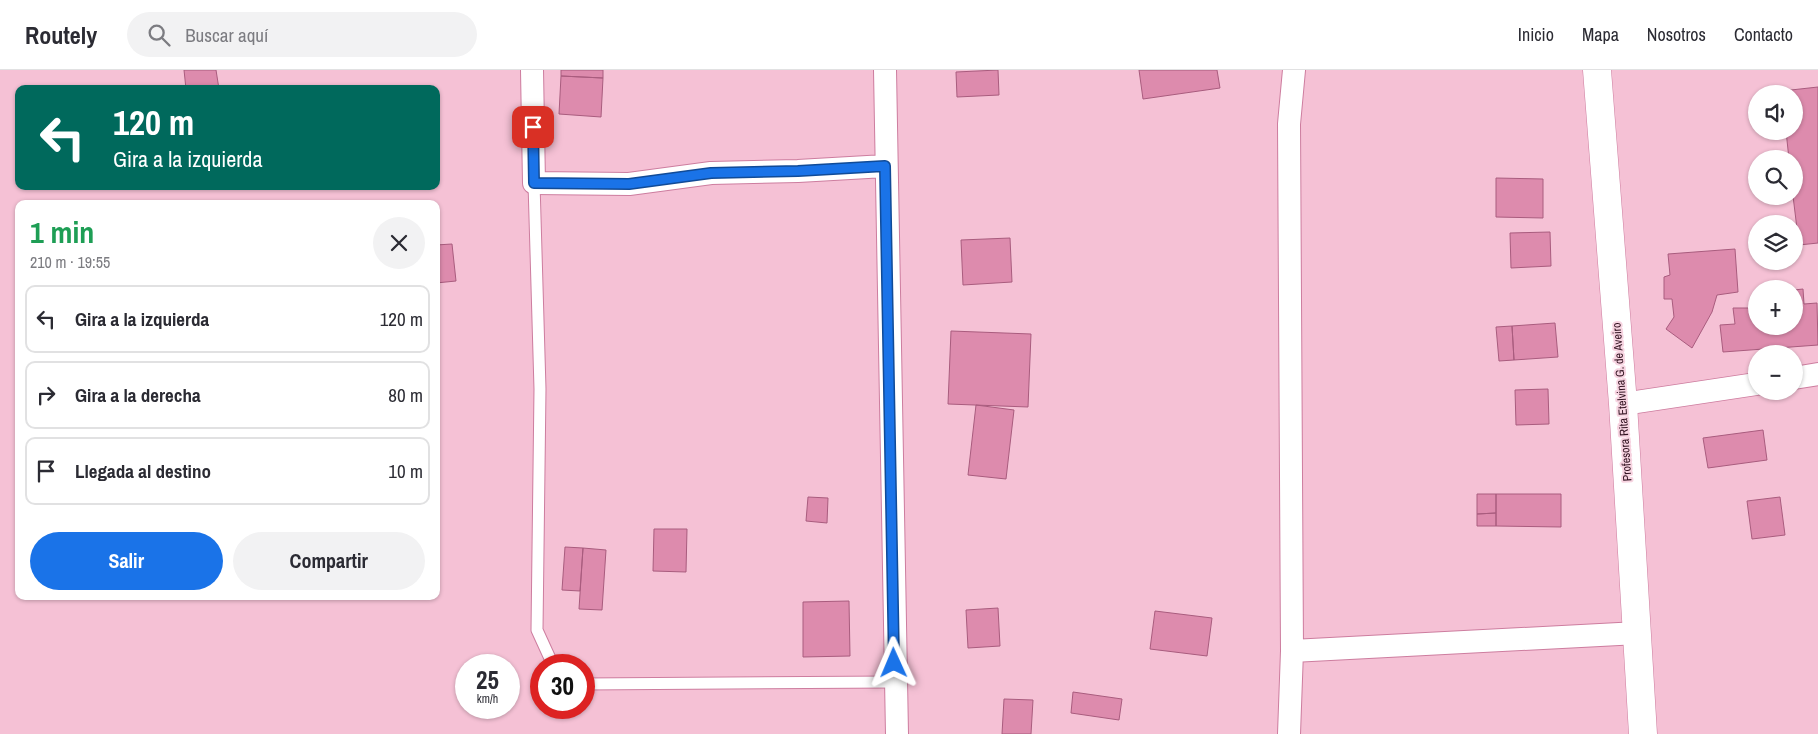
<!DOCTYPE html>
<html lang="es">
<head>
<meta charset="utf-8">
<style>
	body { margin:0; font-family:"Archivo Narrow",sans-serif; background:#f2f2f3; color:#2b2b33; height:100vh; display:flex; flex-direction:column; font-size:19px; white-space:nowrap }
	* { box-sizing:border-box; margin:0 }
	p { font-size:16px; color:#7c7c81 }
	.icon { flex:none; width:28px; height:28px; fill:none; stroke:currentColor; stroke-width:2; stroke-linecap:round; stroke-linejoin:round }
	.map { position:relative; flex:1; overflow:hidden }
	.details { position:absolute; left:15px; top:130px; width:425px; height:400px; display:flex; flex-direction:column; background:#fff; border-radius:10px; box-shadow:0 1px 4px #0004 }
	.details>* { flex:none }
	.hud { position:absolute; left:15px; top:15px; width:425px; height:105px; border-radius:10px; box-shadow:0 1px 4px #0004; background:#00695c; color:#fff; overflow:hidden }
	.fabs { position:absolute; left:1748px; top:15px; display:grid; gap:10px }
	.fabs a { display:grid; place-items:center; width:55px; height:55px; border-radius:50%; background:#fff; box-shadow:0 1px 4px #0004; font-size:25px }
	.speed { position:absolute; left:455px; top:584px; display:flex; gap:10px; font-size:25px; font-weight:700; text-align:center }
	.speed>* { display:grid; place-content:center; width:65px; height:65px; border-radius:50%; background:#fff; box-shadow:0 1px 4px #0004; line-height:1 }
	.speed small { font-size:12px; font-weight:400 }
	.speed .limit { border:8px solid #d22; background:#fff; color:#111 }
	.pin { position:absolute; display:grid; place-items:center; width:42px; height:42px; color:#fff; margin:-21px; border-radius:10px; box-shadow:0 2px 8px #0006 }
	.me { position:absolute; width:55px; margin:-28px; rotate:359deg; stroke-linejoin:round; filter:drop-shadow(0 0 4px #0008) }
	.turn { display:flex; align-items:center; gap:18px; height:105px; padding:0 15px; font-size:22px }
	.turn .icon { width:65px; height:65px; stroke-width:2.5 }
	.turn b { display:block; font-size:35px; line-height:42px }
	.round { display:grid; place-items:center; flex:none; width:52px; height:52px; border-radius:26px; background:#f2f2f3 }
	.overview { display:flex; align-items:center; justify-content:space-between; height:85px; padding:0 15px }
	h1 { font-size:30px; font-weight:800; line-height:38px; color:#1e9e55 }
	.cta { display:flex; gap:10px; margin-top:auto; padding:10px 15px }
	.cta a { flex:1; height:58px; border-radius:30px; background:#1a73e8; color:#fff; font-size:20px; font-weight:800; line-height:58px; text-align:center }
	.cta a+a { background:#f2f2f3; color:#2b2b33 }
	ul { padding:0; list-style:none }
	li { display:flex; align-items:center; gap:15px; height:68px; margin:0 10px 8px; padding:0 5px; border:2px solid #e1e1e2; border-radius:10px }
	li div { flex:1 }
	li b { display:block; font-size:19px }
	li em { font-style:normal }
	header { display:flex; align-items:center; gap:30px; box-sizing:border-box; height:70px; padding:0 25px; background:#fff; border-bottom:1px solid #e1e1e2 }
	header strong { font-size:24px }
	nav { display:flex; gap:28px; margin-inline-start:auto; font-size:18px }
	.search { width:350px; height:45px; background:#f2f2f3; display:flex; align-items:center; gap:12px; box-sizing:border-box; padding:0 18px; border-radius:28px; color:#7c7c81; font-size:19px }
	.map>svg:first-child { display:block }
</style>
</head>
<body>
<header>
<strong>Routely</strong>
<div class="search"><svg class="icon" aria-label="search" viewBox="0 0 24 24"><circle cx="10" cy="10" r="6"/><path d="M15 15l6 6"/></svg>Buscar aquí</div>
<nav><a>Inicio</a><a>Mapa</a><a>Nosotros</a><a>Contacto</a></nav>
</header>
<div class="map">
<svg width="1818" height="664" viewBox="0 0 1818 664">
	<rect width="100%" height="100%" fill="#f5c1d5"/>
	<path fill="#dd8bad" stroke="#a95c7e" d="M184,0H216L219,19H186Z
		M561,0H603V8L561,6Z
		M998,0L999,25L957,27L956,2Z
		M1139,0H1217L1220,18L1143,29Z
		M561,6L603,8L601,47L559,44Z
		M1818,17V173L1799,175L1793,126L1794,89H1789L1786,61H1794V24H1782V21Z
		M1496,108L1543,109V148L1496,147Z
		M1550,162L1551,196L1511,198L1510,163Z
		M1010,168L1012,212L963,215L961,170Z
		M452,174L456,211L436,213V175Z
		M1735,179L1738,222L1717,225L1712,242L1692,278L1666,259L1674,247L1672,229H1664V207L1670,205L1668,184Z
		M1803,219L1804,234L1817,233L1818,275L1723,282L1720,255L1735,254L1733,238H1756V256H1794V220Z
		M1555,253L1558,287L1514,290L1512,256Z
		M1512,256L1514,290L1499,291L1496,257Z
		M951,261L1031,264L1028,337L948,334Z
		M1548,319L1549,354L1516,355L1515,320Z
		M976,335L1014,340L1006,409L968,405Z
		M1763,360L1767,390L1708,398L1703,368Z
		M1477,424H1496V443L1477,444Z
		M1496,424H1561V457L1496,456Z
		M808,427L828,428L827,453L806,451Z
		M1780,427L1785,465L1752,469L1747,431Z
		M1496,443V456H1477V444Z
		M654,459H687L686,502L653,501Z
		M565,477L583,478L580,521L562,520Z
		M583,478L606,480L602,540L579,539Z
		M849,531L850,586L803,587V532Z
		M998,538L1000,576L968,578L966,540Z
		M1155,541L1212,548L1207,586L1150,579Z
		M1073,622L1122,629L1119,650L1071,643Z
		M1004,629L1033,630L1031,664H1002Z"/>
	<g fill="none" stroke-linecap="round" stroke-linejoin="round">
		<g stroke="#cd7d9f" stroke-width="13">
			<path id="service" d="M534,113L540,319L537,560L553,595
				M584,614L895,612"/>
		</g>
		<g stroke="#cd7d9f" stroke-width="24">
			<path id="minor" d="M532,0L534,113L629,114L711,103L798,101L885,96
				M885,0L897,664
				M1794,308L1818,304
				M1623,334L1756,314
				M1292,581L1638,563
				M1289,664L1292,581L1289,54L1294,0"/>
		</g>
		<g stroke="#cd7d9f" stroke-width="29">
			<path id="tertiary" d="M1597,0L1623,334L1643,664"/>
		</g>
		<use href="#service" stroke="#fff" stroke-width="11"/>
		<use href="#minor" stroke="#fff" stroke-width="22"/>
		<use href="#tertiary" stroke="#fff" stroke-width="28"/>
	</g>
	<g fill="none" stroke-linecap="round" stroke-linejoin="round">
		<g stroke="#114b97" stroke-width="12">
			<path id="route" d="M533,57L534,113L629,114L711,103L798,101L885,96L894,593"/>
		</g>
		<use href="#route" stroke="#1a73e8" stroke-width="9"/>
	</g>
	<g text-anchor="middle" stroke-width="4" stroke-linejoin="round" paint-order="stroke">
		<g font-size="12" fill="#311220" stroke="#f7d4e1">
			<text transform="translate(1622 332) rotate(-94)" y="4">Profesora Rita Etelvina G. de Aveiro</text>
		</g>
	</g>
</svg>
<div class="fabs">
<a><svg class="icon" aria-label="sound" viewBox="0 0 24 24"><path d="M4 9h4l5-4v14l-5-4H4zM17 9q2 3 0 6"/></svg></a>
<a><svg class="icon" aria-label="search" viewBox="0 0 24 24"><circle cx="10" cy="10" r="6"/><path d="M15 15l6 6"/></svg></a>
<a><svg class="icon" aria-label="layers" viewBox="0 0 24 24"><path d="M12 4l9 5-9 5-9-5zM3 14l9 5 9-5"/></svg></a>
<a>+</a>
<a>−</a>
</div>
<div class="speed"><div>25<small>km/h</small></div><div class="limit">30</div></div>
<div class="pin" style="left:533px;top:57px;background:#d93025"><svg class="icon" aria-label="arrive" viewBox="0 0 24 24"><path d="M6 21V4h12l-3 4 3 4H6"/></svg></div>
<svg class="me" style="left:894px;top:593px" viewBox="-20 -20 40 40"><path d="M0-17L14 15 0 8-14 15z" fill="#1a73e8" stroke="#fff" stroke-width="4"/></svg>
<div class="hud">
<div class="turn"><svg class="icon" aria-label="left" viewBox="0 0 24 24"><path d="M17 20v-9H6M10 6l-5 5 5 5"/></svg><div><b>120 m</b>Gira a la izquierda</div></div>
</div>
<section class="details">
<div class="overview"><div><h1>1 min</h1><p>210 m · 19:55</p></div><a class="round"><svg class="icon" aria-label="close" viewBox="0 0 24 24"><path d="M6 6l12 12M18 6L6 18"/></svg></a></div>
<ul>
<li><svg class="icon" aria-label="left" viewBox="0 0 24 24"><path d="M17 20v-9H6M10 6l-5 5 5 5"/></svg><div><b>Gira a la izquierda</b></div><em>120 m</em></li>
<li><svg class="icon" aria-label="right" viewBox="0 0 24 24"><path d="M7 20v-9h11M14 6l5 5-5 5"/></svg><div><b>Gira a la derecha</b></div><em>80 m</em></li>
<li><svg class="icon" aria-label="arrive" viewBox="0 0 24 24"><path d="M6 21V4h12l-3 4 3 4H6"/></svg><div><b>Llegada al destino</b></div><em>10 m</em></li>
</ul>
<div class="cta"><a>Salir</a><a>Compartir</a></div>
</section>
</div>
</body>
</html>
